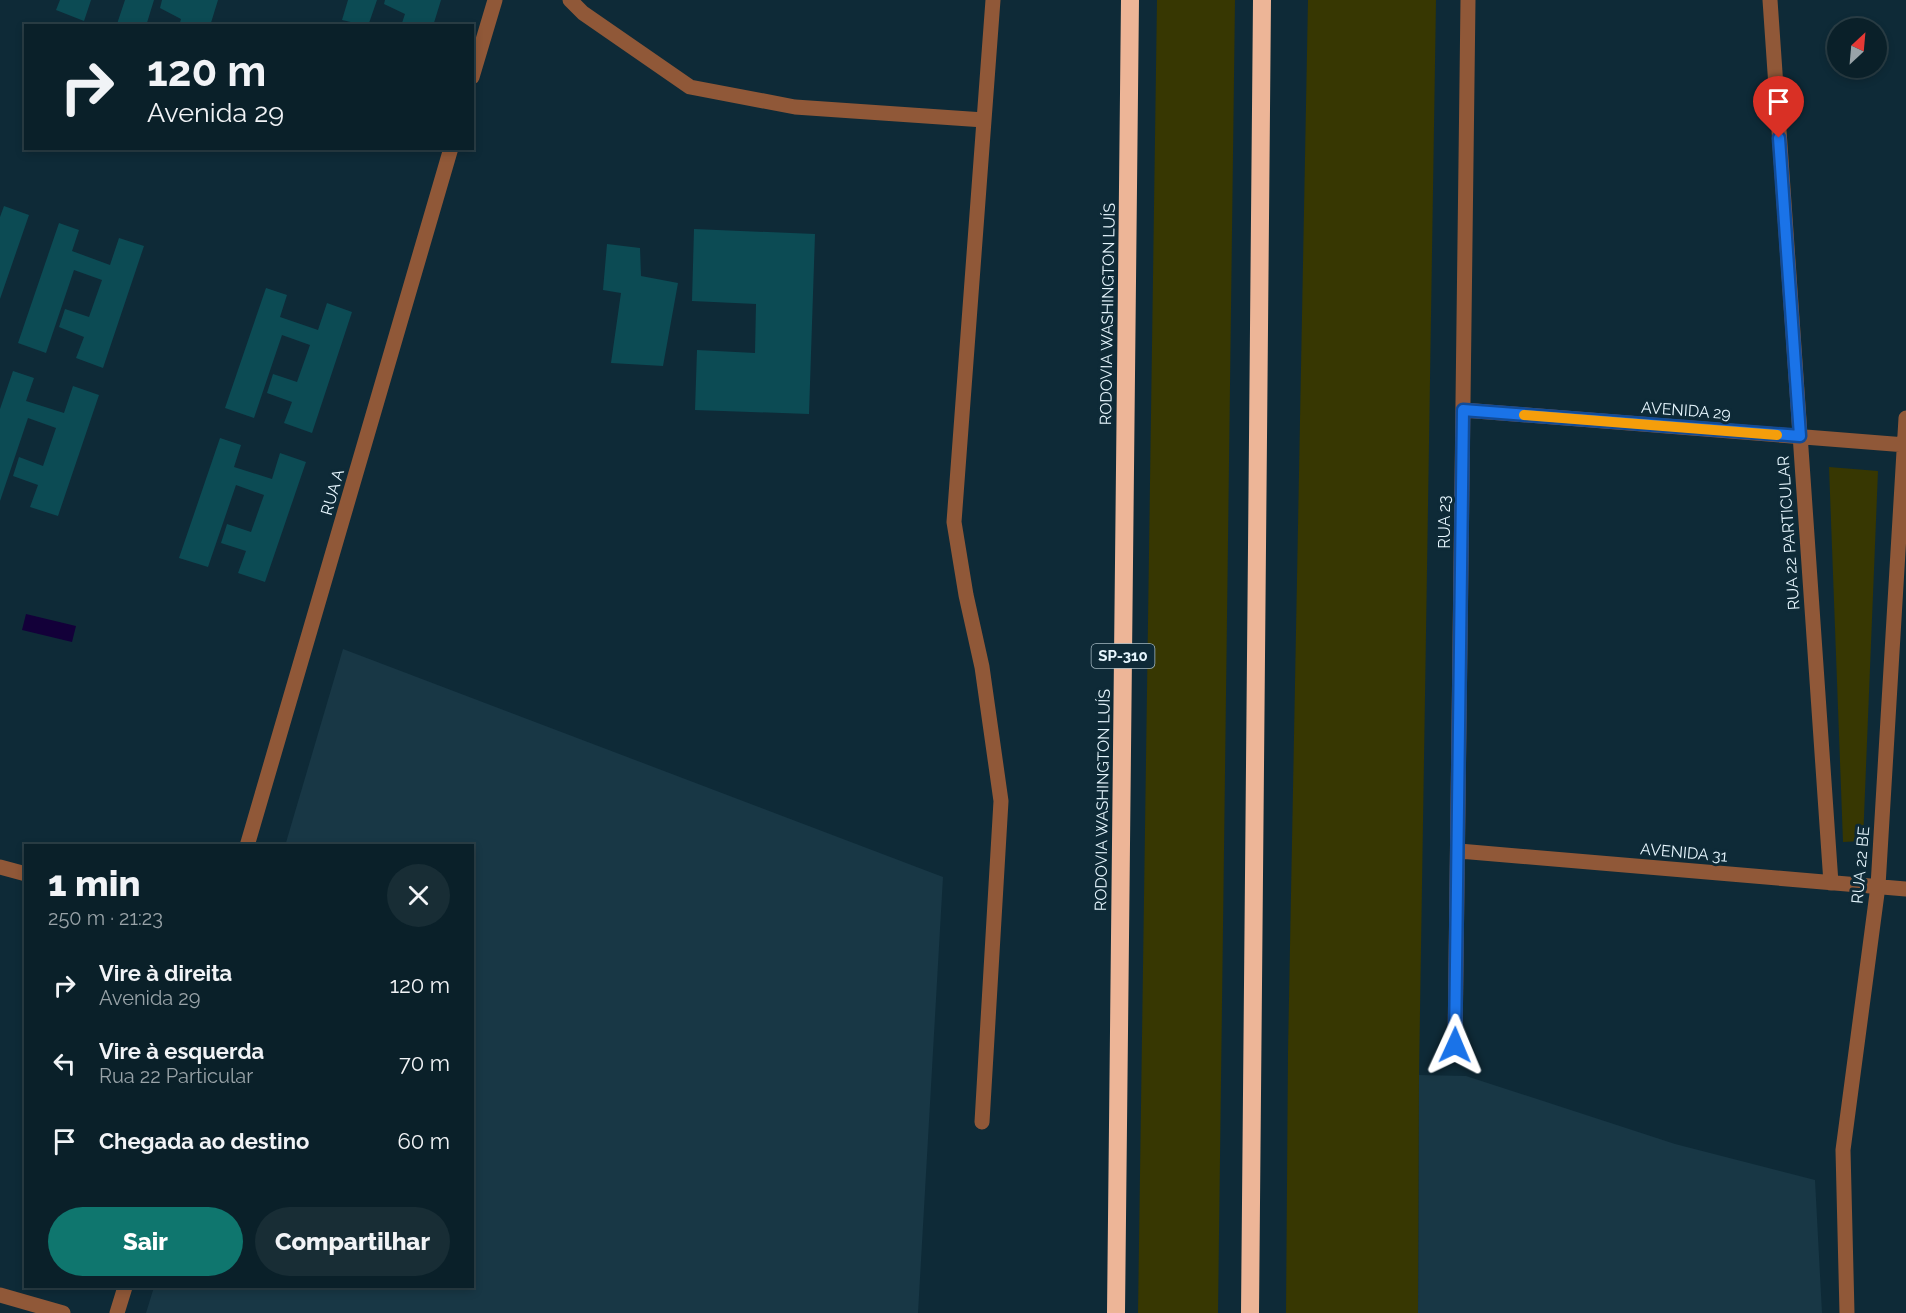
<!DOCTYPE html>
<html lang="pt">
<head>
<meta charset="utf-8">
<style>
	body { margin:0; font-family:Raleway,sans-serif; background:#182d35; color:#f1f3f6; height:100vh; display:flex; flex-direction:column; font-size:22px; white-space:nowrap }
	* { box-sizing:border-box; margin:0 }
	p { font-size:20px; color:#99a3a8 }
	.icon { flex:none; width:33px; height:33px; fill:none; stroke:currentColor; stroke-width:2; stroke-linecap:round; stroke-linejoin:round }
	.map { position:relative; flex:1; overflow:hidden }
	.side { position:absolute; left:24px; top:844px; width:450px; height:444px; display:flex; flex-direction:column; background:#0a2029; border-radius:0px; box-shadow:0 3px 9px #0003,0 0 0 2px #2a3e46 }
	.side>* { flex:none }
	.hud { position:absolute; left:24px; top:24px; width:450px; height:126px; border-radius:0px; box-shadow:0 3px 9px #0003,0 0 0 2px #2a3e46; background:#0a2029; color:#f1f3f6; overflow:hidden }
	.needle { width:39px; rotate:26deg }
	.buttons { position:absolute; left:1827px; top:18px; display:grid; gap:12px }
	.buttons a { display:grid; place-items:center; width:60px; height:60px; border-radius:50%; background:#0a2029; box-shadow:0 3px 9px #0003,0 0 0 2px #2a3e46; font-size:30px }
	.pin { position:absolute; display:grid; place-items:center; width:51px; height:51px; color:#fff; margin:-62px -26px; border-radius:50% 50% 50% 0; rotate:-45deg; box-shadow:0 0 6px #0007 }
	.pin .icon { rotate:45deg }
	.me { position:absolute; width:66px; margin:-33px; rotate:1deg; stroke-linejoin:round; filter:drop-shadow(0 0 4px #0008) }
	.turn { display:flex; align-items:center; gap:21px; height:126px; padding:0 24px; font-size:27px }
	.turn .icon { width:78px; height:78px; stroke-width:2.5 }
	.turn b { display:block; font-size:42px; line-height:51px }
	.round { display:grid; place-items:center; flex:none; width:63px; height:63px; border-radius:32px; background:#182d35 }
	.head { display:flex; align-items:center; justify-content:space-between; height:102px; padding:0 24px }
	h1 { font-size:36px; font-weight:800; line-height:45px }
	.button { display:flex; gap:12px; margin-top:auto; padding:12px 24px }
	.button a { flex:1; height:69px; border-radius:36px; background:#0f766e; color:#fff; font-size:24px; font-weight:800; line-height:69px; text-align:center }
	.button a+a { background:#182d35; color:#f1f3f6 }
	ul { padding:0; list-style:none }
	li { display:flex; align-items:center; gap:18px; height:78px; padding:0 24px }
	li div { flex:1 }
	li b { display:block; font-size:22px }
	li em { font-style:normal }
	.map>svg:first-child { display:block }
</style>
</head>
<body>
<div class="map">
<svg width="1906" height="1313" viewBox="0 0 1906 1313">
	<rect width="100%" height="100%" fill="#0e2a37"/>
	<path fill="#183745" d="M343,649L943,877L918,1313H146L154,1287H472V846H285Z
		M1419,1075L1466,1076L1675,1144L1815,1180L1822,1313H1418Z"/>
	<path fill="#373702" d="M1157,0H1235L1218,1313H1138Z
		M1308,0H1436L1419,1075L1418,1313H1286L1288,1052Z
		M1829,467L1878,471L1863,841L1843,842Z"/>
	<path fill="#130039" d="M26,614L76,626L72,642L22,630Z"/>
	<path fill="#0c4b54" d="M60,0H91L84,21L56,10Z
		M125,0H154L146,26L117,24Z
		M162,0H218L210,26H179L181,19L160,8Z
		M348,0H377L368,26L342,20Z
		M385,0H441L433,26H401L405,14L384,4Z
		M4,206L29,215L0,299V217Z
		M59,223L79,230L72,251L110,265L119,238L144,246L103,368L76,358L84,337L59,327L65,309L89,317L102,280L74,270L46,353L18,343Z
		M694,229L815,234L809,414L695,410L697,350L755,353L756,304L692,301Z
		M607,244L640,248L641,276L678,283L663,366L611,363L621,293L603,290Z
		M266,288L287,295L280,317L318,330L327,303L352,312L312,433L284,423L292,402L267,393L273,374L297,382L310,345L282,335L254,418L225,408Z
		M13,371L34,378L26,401L64,413L73,386L99,395L58,516L30,507L38,485L13,476L19,457L43,466L56,428L28,418L0,501V409Z
		M220,438L241,445L234,467L272,479L280,453L306,462L265,582L238,573L246,551L221,543L227,524L251,532L264,495L236,485L208,567L179,558Z"/>
	<g fill="none" stroke-linecap="round" stroke-linejoin="round">
		<path stroke="#905838" stroke-width="15" d="M570,0L583,13L690,87L795,107L984,120
			M0,867L26,874
			M982,1122L1001,801L982,667L966,595L954,522L993,0"/>
		<path stroke="#905838" stroke-width="15" d="M1770,0L1831,883
			M472,77L495,0
			M1463,410L1906,445
			M247,846L451,148
			M1459,851L1906,889
			M1455,1045L1468,0
			M0,1295L63,1313
			M117,1313L125,1287
			M1847,1313L1843,1150L1878,886L1906,418"/>
		<path stroke="#edb597" stroke-width="18" d="M1116,1313L1130,0
			M1250,1313L1262,0"/>
	</g>
	<g fill="none" stroke-linecap="round" stroke-linejoin="round">
		<g stroke="#114b97" stroke-width="15">
			<path id="route" d="M1455,1045L1463,410L1800,436L1779,138"/>
		</g>
		<use href="#route" stroke="#1a73e8" stroke-width="10"/>
		<path stroke="#f59e0b" stroke-width="10" d="M1524,415L1777,435"/>
	</g>
	<g text-anchor="middle" stroke-width="6" stroke-linejoin="round" paint-order="stroke">
		<rect fill="#0e2a37" stroke="#a5b9c2" stroke-width="1.5" x="1091.5" y="644" width="63" height="24" rx="4.5"/>
		<g font-size="15" font-weight="bold" fill="#e6f6fe">
			<text x="1123" y="661">SP-310</text>
		</g>
		<g font-size="16" fill="#e6f6fe" stroke="#0e2a37">
			<text transform="translate(1107 314) rotate(-89)" y="6">RODOVIA WASHINGTON LUÍS</text>
			<text transform="translate(1686 410) rotate(4)" y="6">AVENIDA 29</text>
			<text transform="translate(332 492) rotate(-74)" y="6">RUA A</text>
			<text transform="translate(1444 522) rotate(-90)" y="6">RUA 23</text>
			<text transform="translate(1788 533) rotate(-94)" y="6">RUA 22 PARTICULAR</text>
			<text transform="translate(1102 800) rotate(-89)" y="6">RODOVIA WASHINGTON LUÍS</text>
			<text transform="translate(1684 852) rotate(5)" y="6">AVENIDA 31</text>
			<text transform="translate(1860 865) rotate(-85)" y="6">RUA 22 BE</text>
		</g>
	</g>
</svg>
<div class="buttons">
<a><svg class="needle" viewBox="-14 -14 28 28"><path d="M0-13l5 13h-10z" fill="#e53935"/><path d="M0 13l5-13h-10z" fill="#99a3a8"/></svg></a>
</div>
<div class="pin" style="left:1779px;top:138px;background:#d93025"><svg class="icon" aria-label="arrive" viewBox="0 0 24 24"><path d="M6 21V4h12l-3 4 3 4H6"/></svg></div>
<svg class="me" style="left:1455px;top:1045px" viewBox="-20 -20 40 40"><path d="M0-17L14 15 0 8-14 15z" fill="#1a73e8" stroke="#fff" stroke-width="4"/></svg>
<div class="hud">
<div class="turn"><svg class="icon" aria-label="right" viewBox="0 0 24 24"><path d="M7 20v-9h11M14 6l5 5-5 5"/></svg><div><b>120 m</b>Avenida 29</div></div>
</div>
<section class="side">
<div class="head"><div><h1>1 min</h1><p>250 m · 21:23</p></div><a class="round"><svg class="icon" aria-label="close" viewBox="0 0 24 24"><path d="M6 6l12 12M18 6L6 18"/></svg></a></div>
<ul>
<li><svg class="icon" aria-label="right" viewBox="0 0 24 24"><path d="M7 20v-9h11M14 6l5 5-5 5"/></svg><div><b>Vire à direita</b><p>Avenida 29</p></div><em>120 m</em></li>
<li><svg class="icon" aria-label="left" viewBox="0 0 24 24"><path d="M17 20v-9H6M10 6l-5 5 5 5"/></svg><div><b>Vire à esquerda</b><p>Rua 22 Particular</p></div><em>70 m</em></li>
<li><svg class="icon" aria-label="arrive" viewBox="0 0 24 24"><path d="M6 21V4h12l-3 4 3 4H6"/></svg><div><b>Chegada ao destino</b></div><em>60 m</em></li>
</ul>
<div class="button"><a>Sair</a><a>Compartilhar</a></div>
</section>
</div>
</body>
</html>
